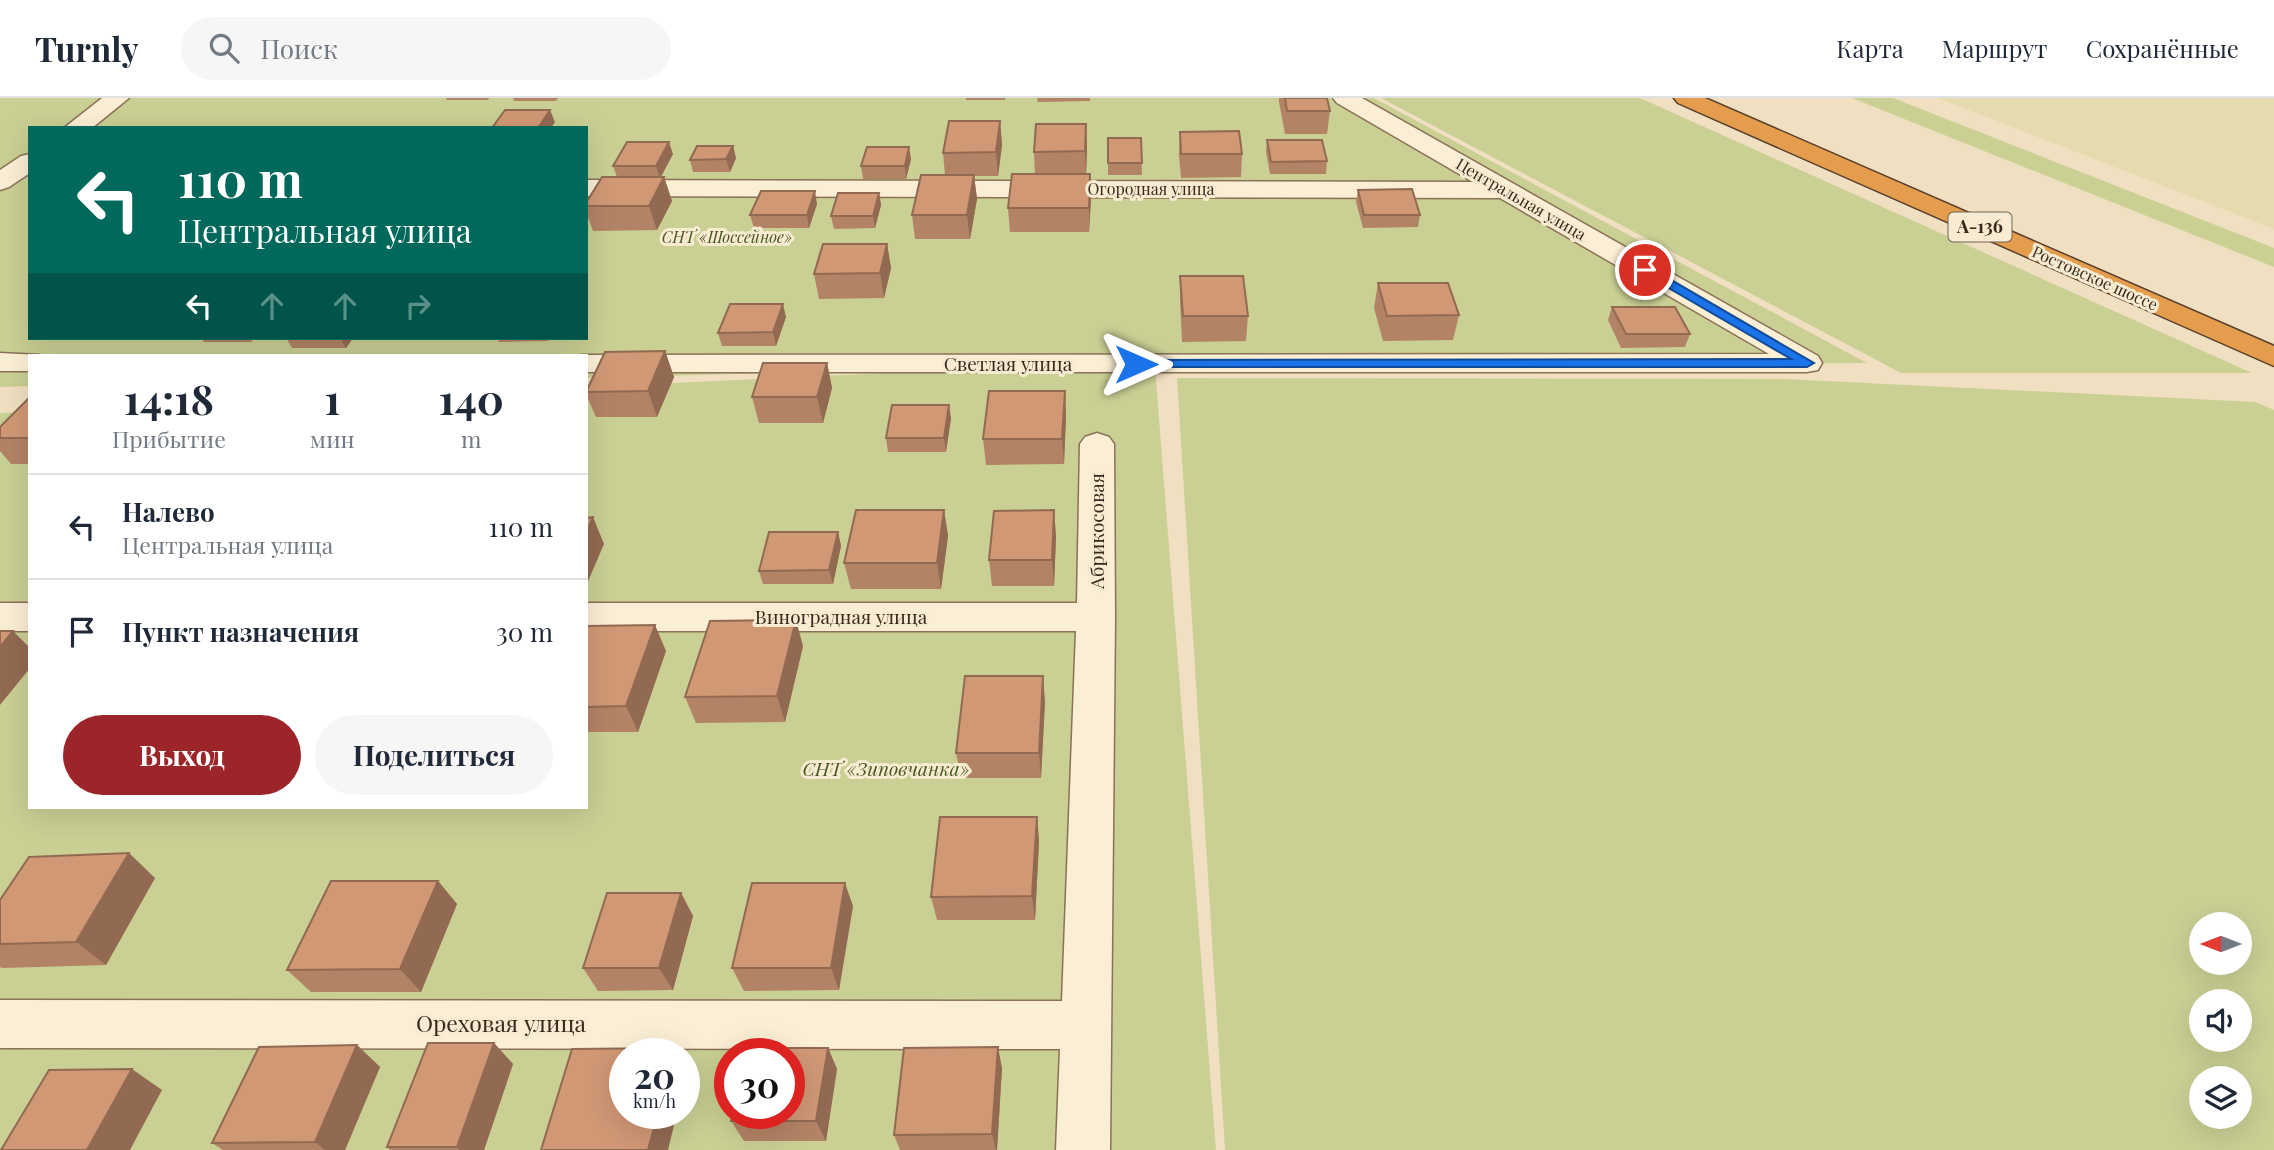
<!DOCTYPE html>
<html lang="ru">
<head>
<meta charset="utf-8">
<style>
	body { margin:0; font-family:"Playfair Display",serif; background:#f6f6f7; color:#1f2937; height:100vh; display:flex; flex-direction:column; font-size:26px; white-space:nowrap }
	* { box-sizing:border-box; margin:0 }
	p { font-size:23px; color:#747a83 }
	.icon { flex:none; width:38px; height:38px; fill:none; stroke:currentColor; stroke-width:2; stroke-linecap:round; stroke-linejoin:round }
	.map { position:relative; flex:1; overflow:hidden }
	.panel { position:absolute; left:28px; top:256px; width:560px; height:455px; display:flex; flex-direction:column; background:#fff; border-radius:0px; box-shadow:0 7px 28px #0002 }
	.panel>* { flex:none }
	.hud { position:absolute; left:28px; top:28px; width:560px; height:214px; border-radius:0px; box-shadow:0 7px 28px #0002; background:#00695c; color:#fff; overflow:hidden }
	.needle { width:46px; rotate:270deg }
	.fabs { position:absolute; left:2189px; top:814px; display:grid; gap:14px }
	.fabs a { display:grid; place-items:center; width:63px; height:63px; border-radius:50%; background:#fff; box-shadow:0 7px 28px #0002; font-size:35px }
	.speed { position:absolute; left:609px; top:940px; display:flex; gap:14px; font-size:35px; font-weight:700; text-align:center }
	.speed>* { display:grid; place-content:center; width:91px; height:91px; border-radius:50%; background:#fff; box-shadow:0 7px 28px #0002; line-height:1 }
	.speed small { font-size:18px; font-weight:400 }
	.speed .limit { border:10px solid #d22; background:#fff; color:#111 }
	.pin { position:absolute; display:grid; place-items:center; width:60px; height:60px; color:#fff; margin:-30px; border:4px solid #fff; border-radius:50%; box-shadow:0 2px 7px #0007 }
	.me { position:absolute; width:77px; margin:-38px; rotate:90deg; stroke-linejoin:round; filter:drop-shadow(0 0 5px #0008) }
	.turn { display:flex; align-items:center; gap:24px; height:147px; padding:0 35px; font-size:32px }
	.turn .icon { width:91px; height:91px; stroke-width:2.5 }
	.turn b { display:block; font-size:49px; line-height:60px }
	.lanes { display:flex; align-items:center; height:66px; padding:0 35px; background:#0003; justify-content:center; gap:35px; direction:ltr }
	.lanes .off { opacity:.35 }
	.eta { display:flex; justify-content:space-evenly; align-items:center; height:119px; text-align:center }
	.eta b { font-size:42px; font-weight:700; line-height:49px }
	.action { display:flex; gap:14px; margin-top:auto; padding:14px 35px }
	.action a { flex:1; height:80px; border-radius:42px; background:#9c2529; color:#fff; font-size:28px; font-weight:700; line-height:80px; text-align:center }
	.action a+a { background:#f6f6f7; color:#1f2937 }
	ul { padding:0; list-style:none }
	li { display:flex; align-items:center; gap:21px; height:105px; padding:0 35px; border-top:2px solid #e0e1e3 }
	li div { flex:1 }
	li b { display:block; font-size:26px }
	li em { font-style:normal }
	header { display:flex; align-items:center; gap:42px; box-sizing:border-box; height:98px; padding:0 35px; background:#fff; border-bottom:2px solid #e0e1e3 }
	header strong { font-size:33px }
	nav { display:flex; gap:38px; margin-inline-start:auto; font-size:24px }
	.search { width:490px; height:63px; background:#f6f6f7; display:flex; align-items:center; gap:18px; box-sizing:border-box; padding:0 24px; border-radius:38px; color:#747a83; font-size:26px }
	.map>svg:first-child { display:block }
</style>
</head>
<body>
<header>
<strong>Turnly</strong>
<div class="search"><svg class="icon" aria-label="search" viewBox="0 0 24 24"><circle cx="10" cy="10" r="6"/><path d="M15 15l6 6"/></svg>Поиск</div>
<nav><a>Карта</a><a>Маршрут</a><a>Сохранённые</a></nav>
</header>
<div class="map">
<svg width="2274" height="1052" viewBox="0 0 2274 1052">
	<rect width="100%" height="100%" fill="#f0e0c1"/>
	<path fill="#e6dbae" d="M1938,0H2274V131Z"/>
	<path fill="#cacf94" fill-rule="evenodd" d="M0,0H1374L1867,265L1155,269L1216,1052H0V315L30,314V709H586V289L1033,268L586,280V257H30V288L0,289ZM30,30H586V240H30ZM625,956H684V1015H625ZM730,956H789V1015H730Z
		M1381,0H1640L2252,275H1901Z
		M1852,0H1893L2274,150V169Z
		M1177,280L1784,281L2255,304L2274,312V1052H1225ZM2240,826V864H2202V826ZM2240,903V942H2202V903ZM2240,980V1018H2202V980Z"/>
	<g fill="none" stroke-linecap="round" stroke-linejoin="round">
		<g stroke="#8a7157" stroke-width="3">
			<path id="minor" d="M102,0H129L92,30H64Z
				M1333,0H1362L1818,258L1822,265L1818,272L1807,274H586V257H580L1769,256L1500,100L586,98V82L1473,84L1337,5Z
				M30,56V75L9,89L0,92V72L21,58Z
				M0,255L40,257H30V273H0Z
				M1097,335L1109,339L1114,346L1115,519L1110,1052H1056L1060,951L0,950V902L1062,903L1076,533H586V505H1077L1080,346L1085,339Z
				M0,505H30V533H0Z"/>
		</g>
		<g stroke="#583f2c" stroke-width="3">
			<path id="highway" d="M1674,0H1705L2274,248V268L1678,5Z"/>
		</g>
		<use href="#minor" fill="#faeed4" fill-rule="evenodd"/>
		<use href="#highway" fill="#e49d4d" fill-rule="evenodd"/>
	</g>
	<path fill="#b38365" d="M446,0H489L488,2H447Z
		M513,0H558L556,3H514Z
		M966,0H1005V2H966Z
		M1037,0H1090V3L1038,4Z
		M1279,0H1327L1330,13L1327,36H1285L1279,4Z
		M1000,23L1002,47L998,78H974L977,101L970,141H915L912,117L945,77L943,55Z
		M1086,26L1087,49L1086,76L1091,100L1089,134H1010L1008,110L1035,76L1034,54Z
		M1180,34L1242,56L1241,79L1181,80L1179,57Z
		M1108,40H1141L1142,77H1108Z
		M1267,42L1327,63L1326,76H1270L1266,54Z
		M733,48L736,60L730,74H693L690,62Z
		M673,56L661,79H664L672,103L657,132L593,133L586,114V105L617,79L613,68Z
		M911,61L906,81H863L861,68Z
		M1358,92L1420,117L1418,129L1363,130L1356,104Z
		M879,95L881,107L875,130L834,131L831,118Z
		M817,106L809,130H754L750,117Z
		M887,146L891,170L884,200L819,201L814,176Z
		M1180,178L1248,218L1246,243L1182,244L1180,203Z
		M1378,185L1459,217L1453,242L1383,243L1374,210Z
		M1612,209L1690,236L1685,249L1621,250L1608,222Z
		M786,219L776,248H722L718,235Z
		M201,240H255L251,244H204Z
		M286,240H353L346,250H292Z
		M497,240H550L548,243L499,244Z
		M665,253L674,279L657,319H596L586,296V292Z
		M827,265L832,290L823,325H759L752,299Z
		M1065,293L1066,318L1064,366L986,367L983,341Z
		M30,299V366H11L0,353V329Z
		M951,320L946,354H888L886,340Z
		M944,412L948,438L941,491H851L844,465Z
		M1054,412L1056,439L1054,488H992L989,462Z
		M838,434L841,448L833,486H763L759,473Z
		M586,528L666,553L638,634H586Z
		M803,548L785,624L696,625L685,599Z
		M1045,603L1041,680H961L956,655Z
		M1037,719L1039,743L1035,822H937L931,799Z
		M155,780L106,867L2,870L0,869V802Z
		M438,783L457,806L421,894H311L287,872Z
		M681,795L693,818L673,892L598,893L583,870Z
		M853,808L839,892L744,893L732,870Z
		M494,945L513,966L484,1052H390L387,1049Z
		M357,947L380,969L345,1052H223L212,1045Z
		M828,950L837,971L826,1043H744L731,1023Z
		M1002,970L997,1052H900L894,1037Z"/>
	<path fill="#926a52" d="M550,12L555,24L551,30H538Z
		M1000,23L1002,47L998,78L996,54Z
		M1086,26L1087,49L1086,77L1085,53Z
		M669,44L673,56L660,80L656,68Z
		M733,48L736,60L730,74L726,61Z
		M909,49L911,61L906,81L905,68Z
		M1090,76L1091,100L1089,134V110Z
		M974,77L977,101L970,141L967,117Z
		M664,79L672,103L657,132L649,108Z
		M815,93L817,106L809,130L807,117Z
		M879,95L881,107L875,130L873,118Z
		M887,146L891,170L884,200L880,175Z
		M783,206L786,219L776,248L773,234Z
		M340,240H353L346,250Z
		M665,253L674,279L657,319L648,293Z
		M827,265L832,290L823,325L817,299Z
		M1065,293L1066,318L1064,366L1062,341Z
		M949,307L951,320L946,354L944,340Z
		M944,412L948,438L941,491L937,465Z
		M1054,412L1056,439L1054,488L1052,462Z
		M593,419L604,446L586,488V435Z
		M838,434L841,448L833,486L829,472Z
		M796,522L803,548L785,624L777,598Z
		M655,527L666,553L638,634L626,608Z
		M13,533L30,550V570L0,607V549Z
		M1043,578L1045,603L1041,680L1039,655Z
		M1037,719L1039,743L1035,822L1032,798Z
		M129,755L155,780L106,867L76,844Z
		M438,783L457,806L421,894L400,871Z
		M845,785L853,808L839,892L831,870Z
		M681,795L693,818L673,892L659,870Z
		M494,945L513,966L484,1052H460L457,1049Z
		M357,947L380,969L345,1052H325L315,1044Z
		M998,949L1002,970L997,1052H996L992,1036Z
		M828,950L837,971L826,1043L816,1023Z
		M684,966L688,972L684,986Z
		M132,971L162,992L130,1052H87Z
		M658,1015H677L668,1052H648Z"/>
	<path fill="#d09875" stroke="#926a52" stroke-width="2" d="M1285,0H1327L1330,13H1287Z
		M505,12H550L538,30H492Z
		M949,23H1000L996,54L943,55Z
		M1036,26H1086L1085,53L1034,54Z
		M1239,33L1242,56H1181L1180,34Z
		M1108,40H1141L1142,65H1108Z
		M1267,42H1322L1327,63L1271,64Z
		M627,44H669L656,68H613Z
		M697,48H733L726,61L690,62Z
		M867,49H909L905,68H861Z
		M1012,76H1090L1089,110H1008Z
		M921,77H974L967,117H912Z
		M602,79H664L649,108H586V105Z
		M1412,91L1420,117H1364L1358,92Z
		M761,93H815L807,117H750Z
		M838,95H879L873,118H831Z
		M823,146H887L880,175L814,176Z
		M1180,178H1243L1248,218H1183Z
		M1378,185H1448L1459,217L1387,218Z
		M730,206H783L773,234L718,235Z
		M1612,209H1675L1690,236H1626Z
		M665,253L648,293L586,294L605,254Z
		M763,265H827L817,299H752Z
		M989,293H1065L1062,341H983Z
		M30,299V340H0V329Z
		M892,307H949L944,340H886Z
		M856,412H944L937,465H844Z
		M1054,412L1052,462H989L994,413Z
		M593,419L586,435V420Z
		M769,434H838L829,472L759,473Z
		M796,522L777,598L685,599L710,523Z
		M655,527L626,608L586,609V528Z
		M0,533H13L0,549Z
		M965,578H1043L1039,655H956Z
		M940,719H1037L1032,798L931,799Z
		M129,755L76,844L0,846V802L29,759Z
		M331,783H438L400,871L287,872Z
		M752,785H845L831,870H732Z
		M607,795H681L659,870H583Z
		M428,945H494L457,1049H387Z
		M357,947L315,1044L212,1045L259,949Z
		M998,949L992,1036L894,1037L904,950Z
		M674,950L673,956H625V1015H658L648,1052H541L572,951Z
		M746,950H828L816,1023H731L733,1015H789V956H745Z
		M132,971L87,1052H1L49,972Z"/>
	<path fill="#1a73e8" stroke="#114b97" stroke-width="2" d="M1641,169H1649L1814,265L1807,269H1136L1130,266L1136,262L1791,261L1641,174Z"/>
	<g text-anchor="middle" stroke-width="6" stroke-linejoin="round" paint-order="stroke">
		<g font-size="16" fill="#392a1d" stroke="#f7ebd1">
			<text x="1151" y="97">Огородная улица</text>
			<text transform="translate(1521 101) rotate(30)" y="6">Центральная улица</text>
			<text transform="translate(2095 180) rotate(24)" y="6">Ростовское шоссе</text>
		</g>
		<g font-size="16" font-style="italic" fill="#4b5722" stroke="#f7ebd1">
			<text x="727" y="145">СНТ «Шоссейное»</text>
		</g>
		<rect fill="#f7ebd1" stroke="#726453" stroke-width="2" x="1948.5" y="114.5" width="63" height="29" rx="5"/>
		<g font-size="18" font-weight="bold" fill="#392a1d">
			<text x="1980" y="135">А-136</text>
		</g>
		<g font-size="19" fill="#392a1d" stroke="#f7ebd1">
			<text x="1008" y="273">Светлая улица</text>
			<text transform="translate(1097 433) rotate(-90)" y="7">Абрикосовая</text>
			<text x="841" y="526">Виноградная улица</text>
		</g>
		<g font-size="19" font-style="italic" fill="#4b5722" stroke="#f7ebd1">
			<text x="886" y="678">СНТ «Зиповчанка»</text>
		</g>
		<g font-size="23" fill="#392a1d" stroke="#f7ebd1">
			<text x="501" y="934">Ореховая улица</text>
		</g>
	</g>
</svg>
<div class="fabs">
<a><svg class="needle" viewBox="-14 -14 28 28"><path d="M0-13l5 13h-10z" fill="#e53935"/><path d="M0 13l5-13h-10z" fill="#747a83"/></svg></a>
<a><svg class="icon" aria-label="sound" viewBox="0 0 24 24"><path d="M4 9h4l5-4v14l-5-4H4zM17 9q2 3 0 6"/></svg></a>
<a><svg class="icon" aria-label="layers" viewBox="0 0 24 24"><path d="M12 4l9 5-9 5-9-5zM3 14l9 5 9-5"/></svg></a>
</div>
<div class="speed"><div>20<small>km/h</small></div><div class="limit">30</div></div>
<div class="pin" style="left:1645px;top:172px;background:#d93025"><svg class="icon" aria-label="arrive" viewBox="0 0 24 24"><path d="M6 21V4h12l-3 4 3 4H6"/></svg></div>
<svg class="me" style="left:1136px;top:266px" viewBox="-20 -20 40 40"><path d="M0-17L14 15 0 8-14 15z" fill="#1a73e8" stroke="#fff" stroke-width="4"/></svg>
<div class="hud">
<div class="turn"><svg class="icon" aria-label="left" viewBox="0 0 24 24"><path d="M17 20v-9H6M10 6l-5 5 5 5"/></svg><div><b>110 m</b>Центральная улица</div></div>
<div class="lanes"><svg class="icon" aria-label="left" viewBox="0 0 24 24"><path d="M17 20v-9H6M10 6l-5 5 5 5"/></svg><svg class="icon off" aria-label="ahead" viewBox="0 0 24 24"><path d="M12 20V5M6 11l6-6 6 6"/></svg><svg class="icon off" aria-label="ahead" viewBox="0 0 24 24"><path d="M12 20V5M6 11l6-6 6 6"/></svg><svg class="icon off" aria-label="right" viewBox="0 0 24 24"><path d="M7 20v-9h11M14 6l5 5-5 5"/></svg></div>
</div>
<section class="panel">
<div class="eta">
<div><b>14:18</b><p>Прибытие</p></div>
<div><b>1</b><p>мин</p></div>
<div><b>140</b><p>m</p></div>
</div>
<ul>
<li><svg class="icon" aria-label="left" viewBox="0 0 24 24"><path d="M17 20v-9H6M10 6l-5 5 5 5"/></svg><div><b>Налево</b><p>Центральная улица</p></div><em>110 m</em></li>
<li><svg class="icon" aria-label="arrive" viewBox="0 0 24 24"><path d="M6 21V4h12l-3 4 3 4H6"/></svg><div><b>Пункт назначения</b></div><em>30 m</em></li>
</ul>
<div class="action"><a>Выход</a><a>Поделиться</a></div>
</section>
</div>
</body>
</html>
